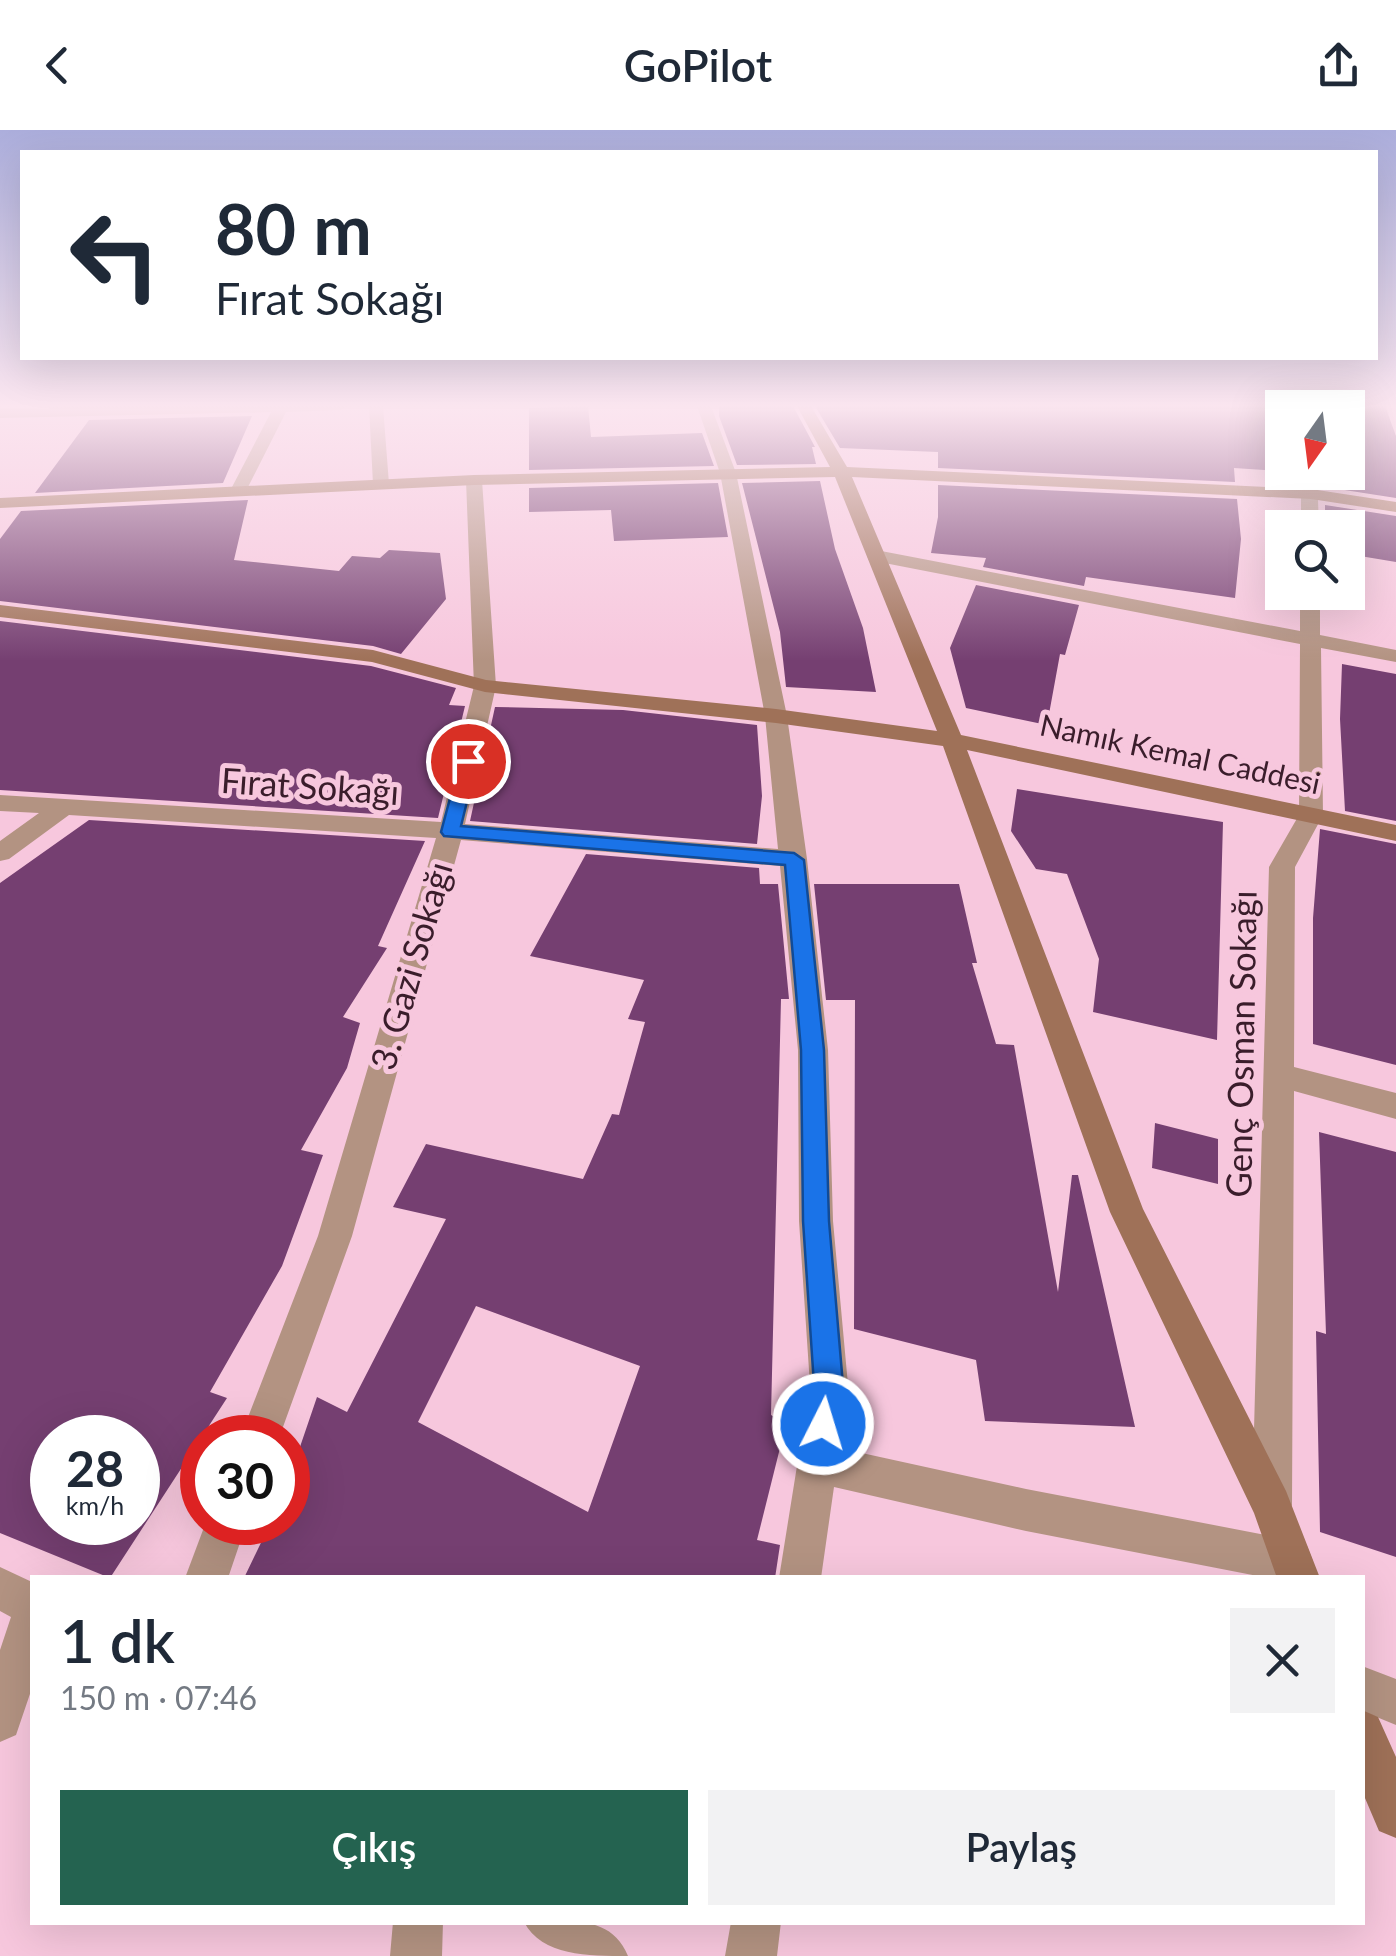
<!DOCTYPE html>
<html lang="tr">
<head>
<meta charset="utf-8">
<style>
	body { margin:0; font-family:Lato,sans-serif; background:#f2f2f3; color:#1f2937; height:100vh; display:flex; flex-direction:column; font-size:38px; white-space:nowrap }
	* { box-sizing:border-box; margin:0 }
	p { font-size:32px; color:#747a83 }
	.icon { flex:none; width:55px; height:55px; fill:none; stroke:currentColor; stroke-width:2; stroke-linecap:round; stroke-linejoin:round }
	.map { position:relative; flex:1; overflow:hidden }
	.panel { position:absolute; left:30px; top:1445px; width:1335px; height:350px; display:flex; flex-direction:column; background:#fff; border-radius:0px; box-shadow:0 10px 40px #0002 }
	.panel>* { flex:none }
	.hud { position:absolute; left:20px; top:20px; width:1358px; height:210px; border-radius:0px; box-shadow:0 10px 40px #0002; background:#fff; color:#1f2937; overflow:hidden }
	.needle { width:65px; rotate:194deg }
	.controls { position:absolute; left:1265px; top:260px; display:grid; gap:20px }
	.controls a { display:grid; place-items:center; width:100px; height:100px; border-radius:0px; background:#fff; box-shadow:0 10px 40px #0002; font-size:50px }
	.speed { position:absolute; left:30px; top:1285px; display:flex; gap:20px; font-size:50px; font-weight:700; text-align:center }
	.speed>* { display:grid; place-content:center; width:130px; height:130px; border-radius:50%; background:#fff; box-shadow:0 10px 40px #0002; line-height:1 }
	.speed small { font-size:25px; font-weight:400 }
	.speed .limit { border:15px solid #d22; background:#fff; color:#111 }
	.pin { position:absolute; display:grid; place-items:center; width:85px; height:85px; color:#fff; margin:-42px; border:5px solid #fff; border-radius:50%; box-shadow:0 2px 10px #0007 }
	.me { position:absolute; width:110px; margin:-55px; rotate:5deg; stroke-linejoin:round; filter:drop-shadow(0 0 8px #0008) }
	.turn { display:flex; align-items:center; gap:35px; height:210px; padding:0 30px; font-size:45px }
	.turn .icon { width:130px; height:130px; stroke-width:2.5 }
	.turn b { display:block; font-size:70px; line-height:85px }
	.round { display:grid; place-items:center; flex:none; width:105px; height:105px; border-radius:0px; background:#f2f2f3 }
	.summary { display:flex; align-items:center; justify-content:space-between; height:170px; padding:0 30px }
	h1 { font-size:60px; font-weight:600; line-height:75px }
	.button { display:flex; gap:20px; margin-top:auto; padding:20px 30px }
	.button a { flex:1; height:115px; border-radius:0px; background:#246350; color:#fff; font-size:40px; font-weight:600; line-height:115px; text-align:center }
	.button a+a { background:#f2f2f3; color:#1f2937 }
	header { display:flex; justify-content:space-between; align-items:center; height:130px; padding:0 30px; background:#fff; font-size:45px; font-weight:600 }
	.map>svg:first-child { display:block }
</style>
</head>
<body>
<header><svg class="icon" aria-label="back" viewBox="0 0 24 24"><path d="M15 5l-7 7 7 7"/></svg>GoPilot<svg class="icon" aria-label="share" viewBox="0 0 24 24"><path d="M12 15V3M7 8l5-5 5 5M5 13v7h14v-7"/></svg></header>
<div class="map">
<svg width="1396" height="1826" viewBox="0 0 1396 1826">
	<rect width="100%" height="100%" fill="#f7c7dd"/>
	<path fill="#753f71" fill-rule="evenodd" d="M588,276L591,307L702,303L714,336L529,340V278Z
		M719,276H793L815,317H812L816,334L737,335L719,286Z
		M815,276H1294L1282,278V341L1234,338L1235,352L938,338V322L840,318Z
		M1316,276H1385L1396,306V368L1325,357V344L1321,342H1348V278Z
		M252,286L223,353L35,363L89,290Z
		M820,351L835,419L863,498L876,562L786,557L780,502L742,353Z
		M718,353L728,407L614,411L611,380L529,382V358Z
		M938,355L1237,369L1241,409L1235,468L1086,447L1084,456L983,437L986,428L931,423L938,387Z
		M248,370L234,430L339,441L352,426L380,428L389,420L440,423L446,469L401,524L373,516L0,471V409L21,381Z
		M1325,375L1396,386V432L1348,424V398H1325Z
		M976,455L1079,475L1065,525L1060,524L1047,595L966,578L950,518Z
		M0,491L371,536L456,558L449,575L465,576L438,688L0,660Z
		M1342,534L1396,544V691L1345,681L1340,589Z
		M495,577L623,580L757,595L762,666L757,714L470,691Z
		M1017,659L1223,692L1217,910L1093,882L1099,829L1067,744L1036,739L1011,701Z
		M89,690L425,711L378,816L387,818L343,887L360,893L347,938L301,1020L323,1025L282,1136L210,1262L227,1268L110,1448L0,1403V753ZM52,1308H138V1392H52Z
		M1320,699L1396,714V935L1313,914V788Z
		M586,724L759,738L760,754H778L789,869H781L771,1285L786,1294L757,1410L780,1415L775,1448H244L271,1392H288V1352L317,1267L347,1282L446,1089L393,1077L426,1014L583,1049L612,984L619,985L645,892L628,889L644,850L530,826ZM476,1176L640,1236L588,1382L418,1292Z
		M814,754H959L977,833H972L996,914L1014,915L1058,1162L1072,1045H1078L1135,1297L985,1291L976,1230L854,1199L855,870H826Z
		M1155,993L1218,1009V1054L1152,1038Z
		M1319,1002L1396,1022V1427L1320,1402L1316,1201L1326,1204Z"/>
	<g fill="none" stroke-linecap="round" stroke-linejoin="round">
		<path fill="#b39382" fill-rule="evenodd" d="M134,276H347L340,280L286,282L247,359L239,364L231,359L271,282L0,288V278Z
			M369,276H383L389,354L381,359L373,354Z
			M697,276H711L736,343L787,586L807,729L828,920L833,1091L848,1255L839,1318L1026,1359L1292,1410L1307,1416L1313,1431L1307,1446L1268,1448L1026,1401L834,1357L821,1448H779L810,1255L799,1091L798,920L780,736L461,710L352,1106L279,1308H240L318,1106L436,708L69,685L9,729L0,731V711L39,683L0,681V665L441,692L474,556L466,350L474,345L482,350L496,556L465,694L778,719L765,586L720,343Z
			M1298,276H1312V278H1298Z
			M1301,342H1317L1319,398H1301Z
			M876,420L1300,501V462H1320V505L1396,520V532L1321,518L1323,685L1295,737L1294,937L1396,963V989L1294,961L1292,1375L1286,1389L1272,1395L1258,1389L1252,1375L1269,737L1299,685L1300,514L869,430L867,426Z
			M206,1392H247L228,1448H185Z
			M0,1437L32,1452V1558L16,1605L0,1612V1520L11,1487L0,1481Z
			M1362,1536L1396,1549V1595L1362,1581Z
			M393,1792H443L442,1826H390Z
			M524,1792C564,1792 610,1782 628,1826C588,1826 542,1826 524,1792Z
			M731,1792H781L777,1826H725Z"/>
		<path fill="#9f7158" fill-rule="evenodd" d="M797,276H811L847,337L1311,359L1396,372V382L1311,369L852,347L961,605L1396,695V711L967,620L1143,1079L1286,1361L1320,1448H1277L1254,1383L1110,1082L943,616L776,593L485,562L372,532L0,487V475L373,520L486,550L776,579L937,601L835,347L474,355L0,378V368L474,345L830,337Z
			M1362,1580L1378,1587L1396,1627V1708L1379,1701L1362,1661Z"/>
	</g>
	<linearGradient id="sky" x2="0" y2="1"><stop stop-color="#acaedc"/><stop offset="0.52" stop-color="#fbe6f0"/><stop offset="1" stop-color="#fbe6f0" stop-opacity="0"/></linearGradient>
	<rect width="1396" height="531" fill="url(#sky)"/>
	<path fill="#1a73e8" stroke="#114b97" stroke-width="2.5" d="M468,626L477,631L461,696L794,723L804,730L824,920L829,1091L843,1255L834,1304L823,1309L813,1304L808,1294L814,1255L803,1091L801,920L785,735L444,706L441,702L460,631Z"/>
	<g text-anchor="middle" stroke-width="10" stroke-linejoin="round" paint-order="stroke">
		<g font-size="30" fill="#3a1d2b" stroke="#f7c7dd">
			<text transform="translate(1180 625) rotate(12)" y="10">Namık Kemal Caddesi</text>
		</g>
		<g font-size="35" fill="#3a1d2b" stroke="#f7c7dd">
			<text transform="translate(310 657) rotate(4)" y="12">Fırat Sokağı</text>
			<text transform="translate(412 836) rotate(-74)" y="12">3. Gazi Sokağı</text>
			<text transform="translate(1242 914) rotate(-89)" y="12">Genç Osman Sokağı</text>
		</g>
	</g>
</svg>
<div class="controls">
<a><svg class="needle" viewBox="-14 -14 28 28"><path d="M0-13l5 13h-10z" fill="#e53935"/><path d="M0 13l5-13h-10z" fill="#747a83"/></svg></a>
<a><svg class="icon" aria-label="search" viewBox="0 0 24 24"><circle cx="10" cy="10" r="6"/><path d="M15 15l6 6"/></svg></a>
</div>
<div class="speed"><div>28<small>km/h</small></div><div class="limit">30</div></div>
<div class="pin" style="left:468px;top:631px;background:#d93025"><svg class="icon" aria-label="arrive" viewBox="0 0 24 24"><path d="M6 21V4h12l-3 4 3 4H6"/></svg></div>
<svg class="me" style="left:823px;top:1294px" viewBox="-20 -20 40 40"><circle r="17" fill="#1a73e8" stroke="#fff" stroke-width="3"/><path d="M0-11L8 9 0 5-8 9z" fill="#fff"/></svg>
<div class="hud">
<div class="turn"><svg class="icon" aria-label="left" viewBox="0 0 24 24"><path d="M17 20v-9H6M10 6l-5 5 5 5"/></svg><div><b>80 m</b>Fırat Sokağı</div></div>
</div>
<section class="panel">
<div class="summary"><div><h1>1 dk</h1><p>150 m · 07:46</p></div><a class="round"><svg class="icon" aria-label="close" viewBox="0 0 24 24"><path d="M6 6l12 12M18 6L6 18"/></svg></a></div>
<div class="button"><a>Çıkış</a><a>Paylaş</a></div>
</section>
</div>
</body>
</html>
